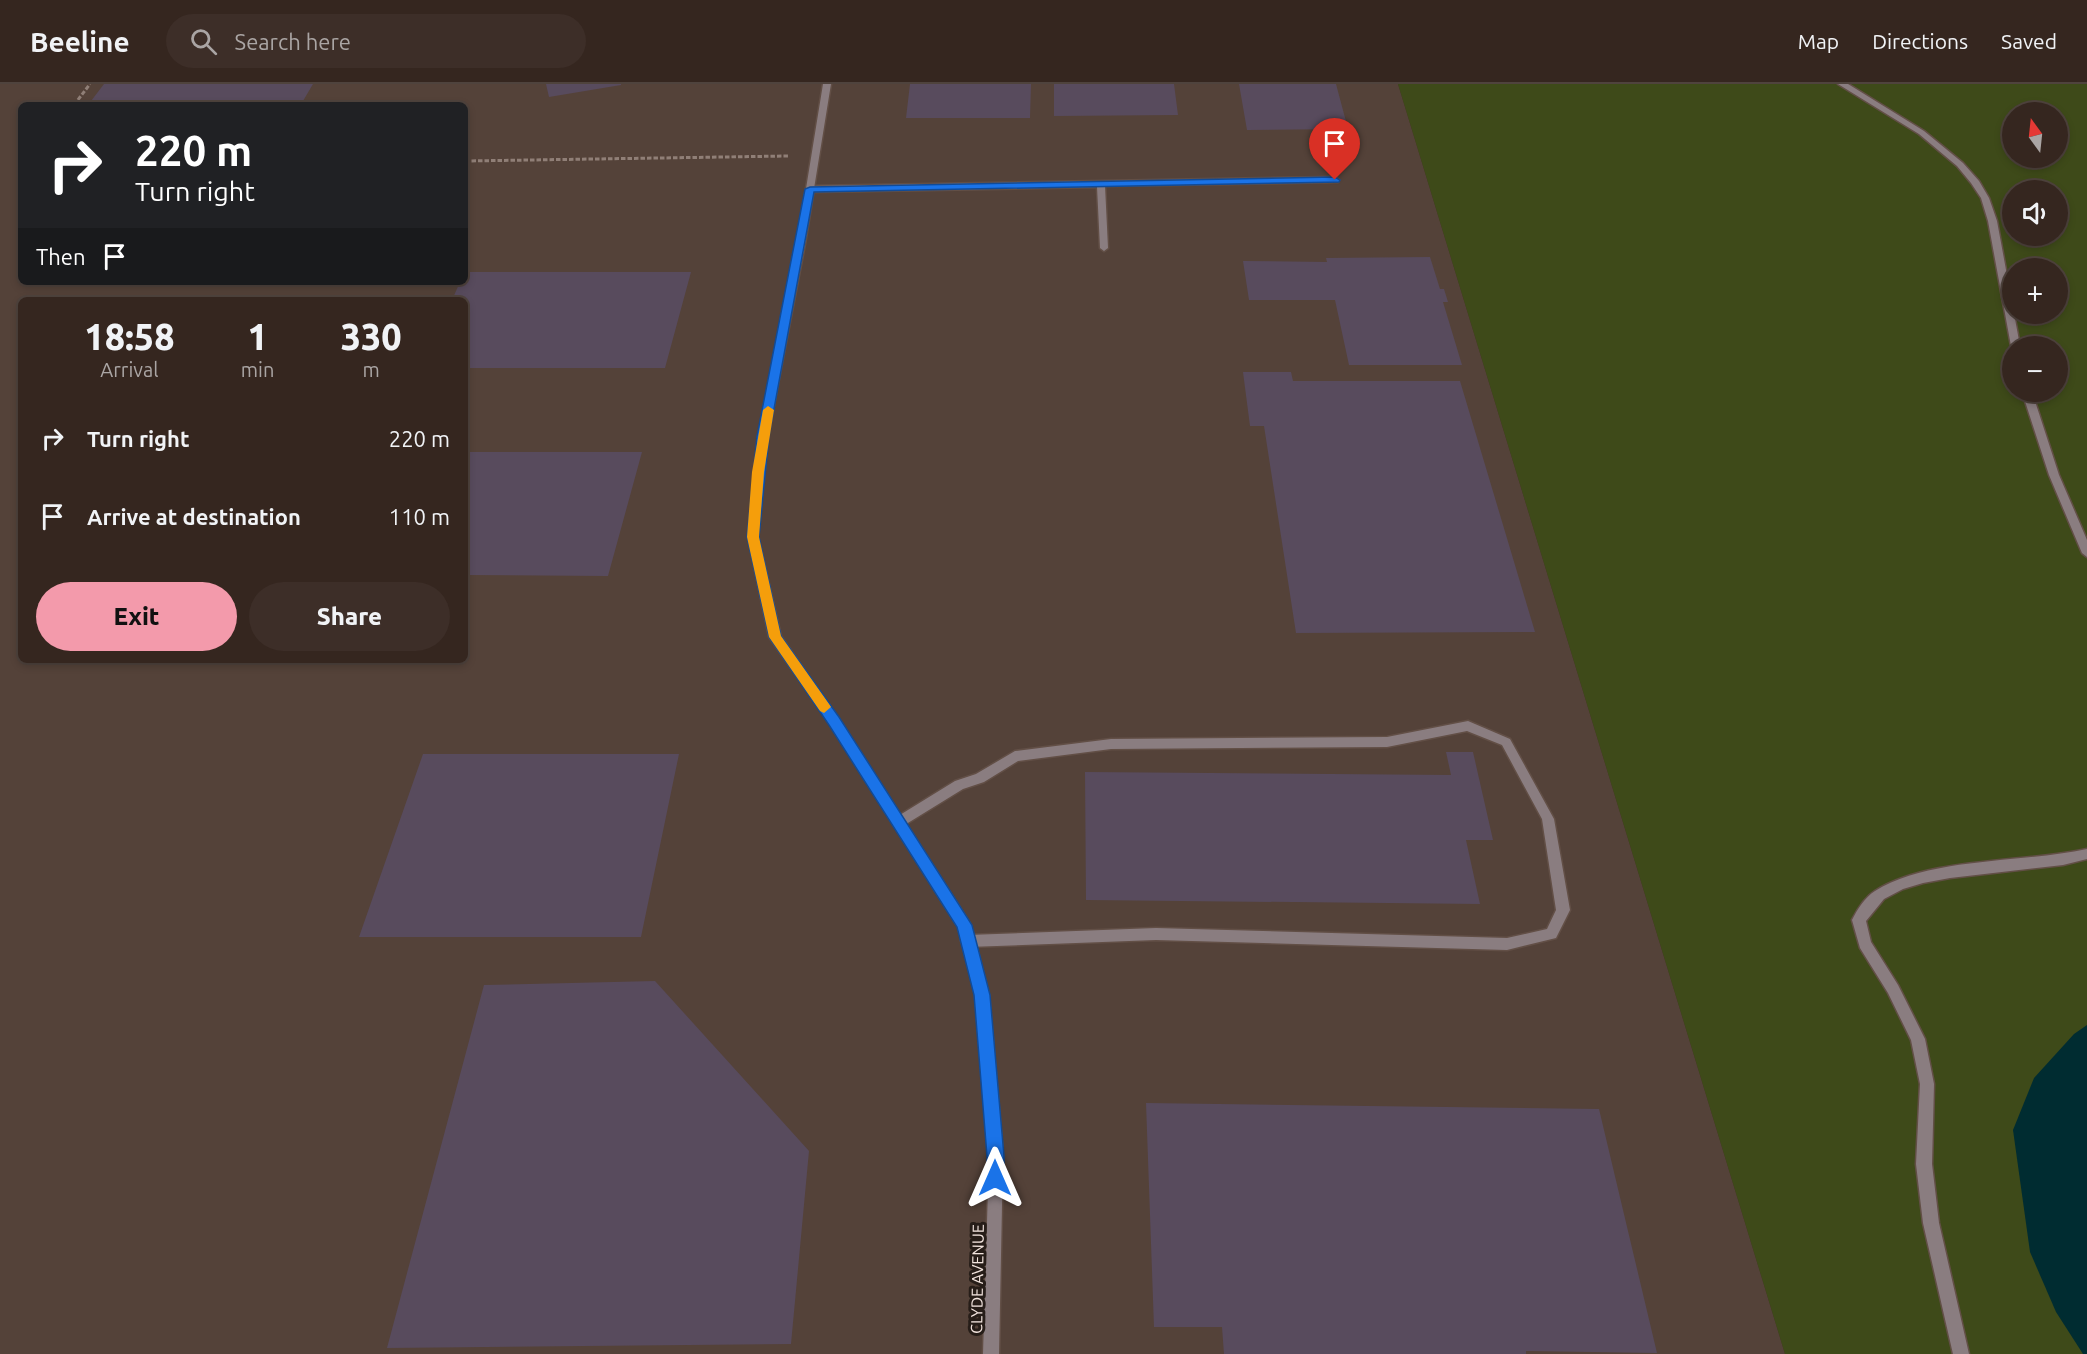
<!DOCTYPE html>
<html lang="en">
<head>
<meta charset="utf-8">
<style>
	body { margin:0; font-family:Ubuntu,sans-serif; background:#3d2e28; color:#f1f3f6; height:100vh; display:flex; flex-direction:column; font-size:22px; white-space:nowrap }
	* { box-sizing:border-box; margin:0 }
	p { font-size:20px; color:#aaa5a4 }
	.icon { flex:none; width:33px; height:33px; fill:none; stroke:currentColor; stroke-width:2; stroke-linecap:round; stroke-linejoin:round }
	.map { position:relative; flex:1; overflow:hidden }
	.panel { position:absolute; left:18px; top:213px; width:450px; height:366px; display:flex; flex-direction:column; background:#35261f; border-radius:9px; box-shadow:0 3px 9px #0003,0 0 0 2px #4f433d }
	.panel>* { flex:none }
	.guide { position:absolute; left:18px; top:18px; width:450px; height:183px; border-radius:9px; box-shadow:0 3px 9px #0003,0 0 0 2px #4f433d; background:#202124; color:#fff; overflow:hidden }
	.needle { width:39px; rotate:345deg }
	.buttons { position:absolute; left:2002px; top:18px; display:grid; gap:12px }
	.buttons a { display:grid; place-items:center; width:66px; height:66px; border-radius:50%; background:#35261f; box-shadow:0 3px 9px #0003,0 0 0 2px #4f433d; font-size:30px }
	.pin { position:absolute; display:grid; place-items:center; width:51px; height:51px; color:#fff; margin:-62px -26px; border-radius:50% 50% 50% 0; rotate:-45deg; box-shadow:0 0 6px #0007 }
	.pin .icon { rotate:45deg }
	.me { position:absolute; width:66px; margin:-33px; rotate:0deg; stroke-linejoin:round; filter:drop-shadow(0 0 4px #0008) }
	.turn { display:flex; align-items:center; gap:21px; height:126px; padding:0 18px; font-size:27px }
	.turn .icon { width:78px; height:78px; stroke-width:2.5 }
	.turn b { display:block; font-size:42px; line-height:51px }
	.then { display:flex; align-items:center; height:57px; padding:0 18px; background:#0003; gap:12px; font-size:22px }
	.eta { display:flex; justify-content:space-evenly; align-items:center; height:102px; text-align:center }
	.eta b { font-size:36px; font-weight:800; line-height:42px }
	.button { display:flex; gap:12px; margin-top:auto; padding:12px 18px }
	.button a { flex:1; height:69px; border-radius:36px; background:#f39aab; color:#111; font-size:24px; font-weight:800; line-height:69px; text-align:center }
	.button a+a { background:#3d2e28; color:#f1f3f6 }
	ul { padding:0; list-style:none }
	li { display:flex; align-items:center; gap:18px; height:78px; padding:0 18px }
	li div { flex:1 }
	li b { display:block; font-size:22px }
	li em { font-style:normal }
	header { display:flex; align-items:center; gap:36px; box-sizing:border-box; height:84px; padding:0 30px; background:#35261f; border-bottom:2px solid #4f433d }
	header strong { font-size:28px }
	nav { display:flex; gap:33px; margin-inline-start:auto; font-size:21px }
	.search { width:420px; height:54px; background:#3d2e28; display:flex; align-items:center; gap:15px; box-sizing:border-box; padding:0 21px; border-radius:33px; color:#aaa5a4; font-size:22px }
	.map>svg:first-child { display:block }
</style>
</head>
<body>
<header>
<strong>Beeline</strong>
<div class="search"><svg class="icon" aria-label="search" viewBox="0 0 24 24"><circle cx="10" cy="10" r="6"/><path d="M15 15l6 6"/></svg>Search here</div>
<nav><a>Map</a><a>Directions</a><a>Saved</a></nav>
</header>
<div class="map">
<svg width="2087" height="1270" viewBox="0 0 2087 1270">
	<rect width="100%" height="100%" fill="#473329"/>
	<path fill="#544239" fill-rule="evenodd" d="M0,0H1398L1785,1270H0ZM21,21H465V198H21ZM21,216H465V576H21Z"/>
	<path fill="#3e4a19" fill-rule="evenodd" d="M1398,0H2087V1270H1785ZM2013,28H2058V74H2013ZM2013,106H2058V152H2013ZM2013,184H2058V230H2013ZM2013,262H2058V308H2013Z"/>
	<path fill="#002c31" d="M2087,941V1270H2083L2056,1228L2030,1168L2013,1046L2034,994L2074,950Z"/>
	<path fill="#584b5d" d="M104,0H313L303,17H317L315,21H88Z
		M546,0H621V1L549,13Z
		M910,0H1031L1030,34H906Z
		M1054,0H1174L1178,31L1054,32Z
		M1239,0H1336L1348,45L1247,46Z
		M1430,173L1440,205H1444L1448,218H1443L1462,281H1349L1335,216H1249L1243,177L1327,178L1326,174Z
		M465,188H691L665,284H465V216H452L460,198H465Z
		M1243,288H1291L1293,297H1460L1535,548L1296,549L1264,342H1250Z
		M465,368H642L608,492L465,491Z
		M1446,668H1473L1493,756H1466L1480,820L1086,816L1085,688L1451,691Z
		M423,670H679L641,853H359Z
		M655,897L809,1067L791,1260L387,1264L484,901Z
		M1146,1019L1599,1025L1657,1269L1526,1267V1270H1224L1222,1243H1154Z"/>
	<g fill="none" stroke-linecap="round" stroke-linejoin="round">
		<g stroke="#624f46" stroke-width="3">
			<path id="lane" d="M1838,0H1848L1924,47L1963,79L1979,97L1989,114L1997,137L2020,262H2013V264L2011,262L1988,137L1981,114L1971,99L1957,82L1919,50Z
				M1335,93L1339,96L1338,98L1105,102L1108,164L1104,167L1100,164L1097,103L810,108L806,105L810,102Z
				M2022,308H2032L2059,391L2087,456V473L2082,469L2049,391Z
				M1468,637L1510,655L1554,735L1570,826L1556,854L1507,866L1156,856L968,863L963,861L961,857L963,853L968,851L1156,844L1507,854L1547,845L1556,826L1542,735L1502,661L1467,647L1387,663L1111,665L1018,677L984,698L963,705L903,742L899,743L895,742L893,738L895,734L955,697L976,690L1015,667L1111,655L1387,653Z
				M2087,765V775L2063,781L1950,794L1923,799L1903,805L1884,815L1866,837L1871,858L1898,901L1925,955L1934,1000L1932,1080L1939,1139L1969,1270H1953L1923,1139L1916,1080L1920,1000L1911,956L1888,909L1860,864L1852,836C1857,826 1865,813 1875,807C1929,773 2024,779 2087,765Z"/>
		</g>
		<g stroke="#624f46" stroke-width="3">
			<path id="street" d="M823,0H831L805,160L768,352L758,453L781,552L838,634L971,841L989,911L1003,1072L999,1270H983L989,1072L975,911L958,843L830,640L769,553L748,453L758,352L797,160Z"/>
		</g>
		<path stroke="#907f77" stroke-width="3" stroke-dasharray="4.5 2" stroke-linecap="butt" d="M74,21L90,0
			M465,77L788,72"/>
		<use href="#lane" fill="#8a7d80" fill-rule="evenodd"/>
		<use href="#street" fill="#8a7d80" fill-rule="evenodd"/>
	</g>
	<path fill="#1a73e8" stroke="#114b97" stroke-width="1.5" d="M1335,93L1340,96L1339,98L814,108L769,352L759,453L781,552L839,633L972,841L990,911L1004,1072V1094L1001,1100L995,1103L989,1100L987,1094V1072L974,911L957,843L829,641L769,553L747,453L757,352L805,105L810,103Z"/>
	<path fill="#f59e0b" d="M768,322L774,326L764,388L759,453L781,552L829,620L831,623L824,629L820,627L769,553L747,453L752,388L763,326Z"/>
	<g text-anchor="middle" stroke-width="6" stroke-linejoin="round" paint-order="stroke">
		<g font-size="16" fill="#f2e4de" stroke="#261d18">
			<text transform="translate(977 1195) rotate(-89)" y="6">CLYDE AVENUE</text>
		</g>
	</g>
</svg>
<div class="buttons">
<a><svg class="needle" viewBox="-14 -14 28 28"><path d="M0-13l5 13h-10z" fill="#e53935"/><path d="M0 13l5-13h-10z" fill="#aaa5a4"/></svg></a>
<a><svg class="icon" aria-label="sound" viewBox="0 0 24 24"><path d="M4 9h4l5-4v14l-5-4H4zM17 9q2 3 0 6"/></svg></a>
<a>+</a>
<a>−</a>
</div>
<div class="pin" style="left:1335px;top:96px;background:#d93025"><svg class="icon" aria-label="arrive" viewBox="0 0 24 24"><path d="M6 21V4h12l-3 4 3 4H6"/></svg></div>
<svg class="me" style="left:995px;top:1094px" viewBox="-20 -20 40 40"><path d="M0-17L14 15 0 8-14 15z" fill="#1a73e8" stroke="#fff" stroke-width="4"/></svg>
<div class="guide">
<div class="turn"><svg class="icon" aria-label="right" viewBox="0 0 24 24"><path d="M7 20v-9h11M14 6l5 5-5 5"/></svg><div><b>220 m</b>Turn right</div></div>
<div class="then">Then<svg class="icon" aria-label="arrive" viewBox="0 0 24 24"><path d="M6 21V4h12l-3 4 3 4H6"/></svg></div>
</div>
<section class="panel">
<div class="eta">
<div><b>18:58</b><p>Arrival</p></div>
<div><b>1</b><p>min</p></div>
<div><b>330</b><p>m</p></div>
</div>
<ul>
<li><svg class="icon" aria-label="right" viewBox="0 0 24 24"><path d="M7 20v-9h11M14 6l5 5-5 5"/></svg><div><b>Turn right</b></div><em>220 m</em></li>
<li><svg class="icon" aria-label="arrive" viewBox="0 0 24 24"><path d="M6 21V4h12l-3 4 3 4H6"/></svg><div><b>Arrive at destination</b></div><em>110 m</em></li>
</ul>
<div class="button"><a>Exit</a><a>Share</a></div>
</section>
</div>
</body>
</html>
